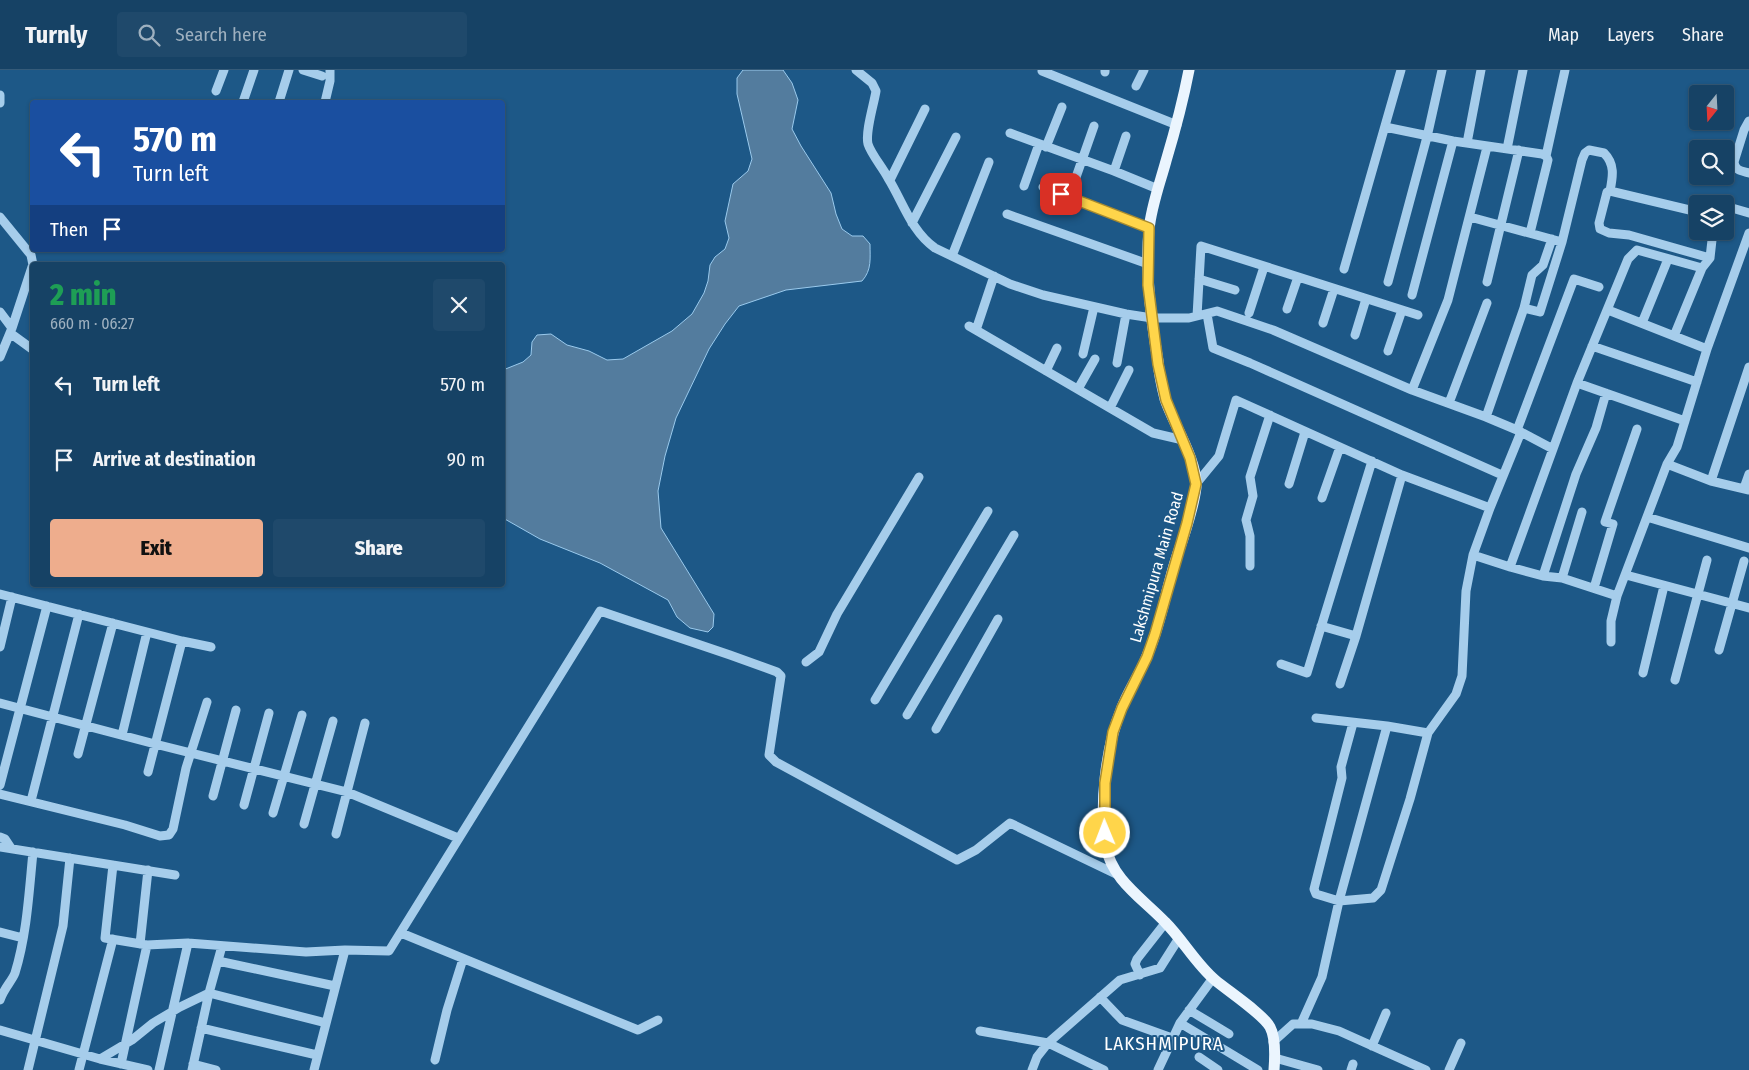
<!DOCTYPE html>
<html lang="en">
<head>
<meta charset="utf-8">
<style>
	body { margin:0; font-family:"Fira Sans Condensed",sans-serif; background:#1f496b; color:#f1f3f6; height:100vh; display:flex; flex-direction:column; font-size:19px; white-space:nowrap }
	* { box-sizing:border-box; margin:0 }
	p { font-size:16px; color:#9eb0bf }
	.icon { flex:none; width:28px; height:28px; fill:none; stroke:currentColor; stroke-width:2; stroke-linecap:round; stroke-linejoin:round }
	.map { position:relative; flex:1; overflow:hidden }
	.details { position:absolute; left:30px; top:192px; width:475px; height:325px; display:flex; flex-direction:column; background:#164265; border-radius:5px; box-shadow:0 1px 4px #0004,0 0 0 1px #355b79 }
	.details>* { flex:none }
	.top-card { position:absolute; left:30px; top:30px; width:475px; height:152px; border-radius:5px; box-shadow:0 1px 4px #0004,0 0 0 1px #355b79; background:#1a4fa0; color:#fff; overflow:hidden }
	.needle { width:32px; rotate:198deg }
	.fabs { position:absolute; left:1689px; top:15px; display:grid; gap:10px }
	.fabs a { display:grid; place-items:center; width:45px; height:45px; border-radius:5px; background:#164265; box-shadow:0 1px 4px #0004,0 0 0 1px #355b79; font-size:25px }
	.pin { position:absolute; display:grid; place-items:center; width:42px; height:42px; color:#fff; margin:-21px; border-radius:10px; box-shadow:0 2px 8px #0006 }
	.me { position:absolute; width:55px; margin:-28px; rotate:359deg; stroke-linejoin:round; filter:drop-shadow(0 0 4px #0008) }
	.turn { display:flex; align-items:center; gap:18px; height:105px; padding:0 20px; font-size:22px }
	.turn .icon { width:65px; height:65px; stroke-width:2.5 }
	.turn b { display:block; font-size:35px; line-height:42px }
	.then { display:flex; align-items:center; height:48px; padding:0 20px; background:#0003; gap:10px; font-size:19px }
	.round { display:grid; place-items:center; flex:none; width:52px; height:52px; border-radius:5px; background:#1f496b }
	.headline { display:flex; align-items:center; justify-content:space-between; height:85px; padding:0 20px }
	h1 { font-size:30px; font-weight:800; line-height:38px; color:#1e9e55 }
	.cta { display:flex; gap:10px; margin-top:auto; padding:10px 20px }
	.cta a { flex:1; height:58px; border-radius:5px; background:#eead8d; color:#111; font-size:20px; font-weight:800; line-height:58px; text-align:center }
	.cta a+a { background:#1f496b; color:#f1f3f6 }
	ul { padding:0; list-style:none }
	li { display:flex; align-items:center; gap:15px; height:75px; padding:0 20px }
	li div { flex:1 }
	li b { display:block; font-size:19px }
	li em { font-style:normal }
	header { display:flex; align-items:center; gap:30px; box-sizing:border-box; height:70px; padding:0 25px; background:#164265; border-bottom:1px solid #355b79 }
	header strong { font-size:24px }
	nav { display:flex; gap:28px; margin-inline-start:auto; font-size:18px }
	.search { width:350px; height:45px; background:#1f496b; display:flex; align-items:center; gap:12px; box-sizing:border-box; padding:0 18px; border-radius:5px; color:#9eb0bf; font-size:19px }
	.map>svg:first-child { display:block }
</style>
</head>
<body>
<header>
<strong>Turnly</strong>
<div class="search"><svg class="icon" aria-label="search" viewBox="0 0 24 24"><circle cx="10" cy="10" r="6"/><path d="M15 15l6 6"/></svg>Search here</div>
<nav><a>Map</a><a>Layers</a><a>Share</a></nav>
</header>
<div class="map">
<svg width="1749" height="1000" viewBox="0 0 1749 1000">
	<rect width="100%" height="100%" fill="#1d5887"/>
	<path fill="#537c9e" stroke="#9acaed" d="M743,0H783L792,13L798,30L792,59L801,76L831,123L836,144L842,159L852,166H863L870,174C870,188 872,200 862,211L786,220L739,236L725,254L709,279L676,348L665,386L658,421L661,458L714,544L713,557L708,562L690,558L677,547L668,530L600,493L540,469L503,448V300L523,292L531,285L532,272L537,265L551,264L567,275L589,281L607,290L623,289L672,261L692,244L704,223L708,211L710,195L715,187L725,179L729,168L725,151L733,114L748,101L752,89L737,24V8Z"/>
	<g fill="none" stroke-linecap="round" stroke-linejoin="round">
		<path stroke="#a6cdeb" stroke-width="9" d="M303,0L322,6
			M856,0L872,13L876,21C874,34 865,62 868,74C871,84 883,98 888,108C903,132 911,161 935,178L1010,214L1043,225L1126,244L1152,248H1189L1217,241L1273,260L1412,320L1486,347L1517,360L1553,379
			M1042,1L1177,55
			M1105,2V0
			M1136,16L1144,0
			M216,21L224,0
			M0,25V33
			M243,32L254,0
			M279,32L289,0
			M325,32L330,11V0
			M1749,51L1744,60L1734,92C1735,101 1742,101 1749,103
			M1385,57L1453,71L1542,84L1546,86L1548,90L1530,163
			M1010,63L1114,101L1158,119
			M1467,73L1481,0
			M1046,77L1062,37
			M1507,79L1523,0
			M1546,86L1565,0
			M1114,101L1126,66
			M890,110L925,39
			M1075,110L1094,56
			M1024,116L1039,74
			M1043,117L1149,158
			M1725,136L1749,143
			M1698,142L1610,121L1607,122L1599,153L1600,159L1609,163L1629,165L1710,188
			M1007,144L1148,194
			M0,147L31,185L33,195
			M1470,147L1562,172L1540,242L1524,238L1486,347
			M912,153L956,67
			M1562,172L1582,90L1585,83L1589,80L1604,83C1615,94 1613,106 1610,121
			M952,186L989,92
			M1344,199L1401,0
			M1199,209L1235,220
			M1388,212L1427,67L1442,0
			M1487,212L1519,80
			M1412,225L1453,71
			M1524,238L1532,205L1543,195L1552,169
			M1287,239L1298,207
			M1608,240L1707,279
			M0,242L12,258
			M1249,243L1264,197
			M1207,244L1213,278L1250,293L1502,405
			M1197,246L1201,176L1418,245
			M1323,253L1334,219
			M1642,253L1668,189
			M969,256L1153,363L1183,370
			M976,260L994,206
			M10,263L32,279
			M1355,265L1366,229
			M1674,266L1702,198L1710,188L1713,161
			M1592,276L1697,312
			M1388,281L1402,240
			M1083,284L1094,237
			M0,287L12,258L32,197
			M1117,293L1126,244
			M1046,301L1057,278
			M1577,313L1685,351
			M1078,319L1095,289
			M1412,320L1448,230L1487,77
			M1449,333L1487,233
			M1110,338L1129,300
			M1517,360L1574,209L1599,217
			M1667,394L1677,377L1707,279L1749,163
			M1711,411L1749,297
			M1196,414L1219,386L1236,330L1402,405L1490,438
			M1289,414L1305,362
			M1744,418L1749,404
			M1322,428L1340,377
			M1647,447L1749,478
			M1473,485L1490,438L1521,362
			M1250,496V466L1246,450L1253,426L1250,407L1270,345
			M1510,497L1577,313L1628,189L1637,180L1702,198
			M1626,505L1749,538
			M1543,506L1576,404L1596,358L1606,323
			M1562,508L1582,442
			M1594,518L1613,454L1605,452L1637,359
			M0,524L182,571L211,577
			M1321,556L1356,566
			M1611,572V551L1617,526
			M0,577L12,527
			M1719,580L1744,491
			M806,592L819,582L837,544L919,407
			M1281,594L1307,603L1372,391
			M1643,603L1664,516
			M1675,610L1707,490
			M1340,614L1356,566L1402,405
			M875,630L988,441
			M0,633L155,674L347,722L458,768
			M907,645L1014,465
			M1316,648L1387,656L1428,663
			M1353,653L1341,697L1342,708L1314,819L1316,824L1339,831L1387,656
			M936,659L998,549
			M122,665L147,562
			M78,684L113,553
			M148,702L182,571
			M0,715L47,536
			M0,724L125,755L160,766L169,765L173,759L186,698L207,632
			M213,726L236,640
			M31,731L79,544
			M244,735L269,643
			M273,743L302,645
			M304,754L333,651
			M336,764L365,653
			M0,767L5,769L11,778
			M0,777L175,805
			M113,795L105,868L147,875L188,873L306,882L345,880L389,881L600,541L730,585L777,602L781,606L769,685L776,692L957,790L976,780L1010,753L1118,805
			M0,862L23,868
			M401,863L638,960L658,950
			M140,874L148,800
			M218,891L335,916
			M1140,905L1135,894L1137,889L1166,852
			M1100,927L1122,950L1172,968
			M0,930C4,918 12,911 15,903C27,864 29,822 33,782
			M1189,940L1229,964
			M1180,953L1258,1000
			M1301,954L1322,907L1339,831L1373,828L1381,820L1410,729L1428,663L1456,624L1462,606L1466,521L1473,485L1510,497L1543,506L1562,508L1617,526L1667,394L1711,411L1749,420
			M201,958L317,985
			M0,960L100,989L148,1000
			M980,961L1048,973L1104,1000
			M1273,972L1293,954H1312L1339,961L1426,1000
			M1372,976L1386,943
			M1199,987L1218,1000
			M1275,988L1318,1000
			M100,989L132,970L153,953L180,937L209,923L326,953
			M435,990L447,940L463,889
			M121,994L147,875
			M193,994L216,1000
			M28,1000L63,856L70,788
			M79,1000L113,869
			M159,1000L188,873
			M192,1000L209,923L222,876
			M314,1000L345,880
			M1032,1000L1037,987L1048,973L1120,910L1160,898L1179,868
			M1158,1000L1180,953L1213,908
			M1351,1000L1353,994
			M1449,1000L1461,973"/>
		<path stroke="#ebf5fe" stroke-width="11" d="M1189,0C1183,31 1175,61 1166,91C1160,113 1151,137 1149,160C1145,204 1151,248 1158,291C1159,304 1162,317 1165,329C1173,353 1198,392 1196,417C1194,437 1184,466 1177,486C1166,519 1161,554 1147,586C1140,604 1128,621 1121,640C1106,676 1099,737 1106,776C1111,809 1143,829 1165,852C1183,870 1196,894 1215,910C1228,921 1263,944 1270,957C1276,968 1275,987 1274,1000"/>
	</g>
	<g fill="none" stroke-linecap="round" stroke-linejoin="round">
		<g stroke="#a68a30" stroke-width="12">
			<path id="route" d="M1061,124L1149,158L1148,215L1158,294L1166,330L1190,388L1196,414L1187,453L1155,564L1147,587L1122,638L1113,662L1105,713V763"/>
		</g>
		<use href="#route" stroke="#ffd54a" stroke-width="9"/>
	</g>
	<g text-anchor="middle" stroke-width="4" stroke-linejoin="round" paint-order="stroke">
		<g font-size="16" fill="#fff" stroke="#1d5887">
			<text transform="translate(1156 497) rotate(-74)" y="6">Lakshmipura Main Road</text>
		</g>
		<g font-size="19" letter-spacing="1" fill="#fff" stroke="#1d5887">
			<text x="1164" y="980">LAKSHMIPURA</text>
		</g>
	</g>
</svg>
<div class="fabs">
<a><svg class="needle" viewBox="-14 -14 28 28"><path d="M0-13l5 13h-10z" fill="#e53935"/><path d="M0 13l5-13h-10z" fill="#9eb0bf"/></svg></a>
<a><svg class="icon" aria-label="search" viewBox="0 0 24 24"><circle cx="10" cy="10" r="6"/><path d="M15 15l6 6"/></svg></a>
<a><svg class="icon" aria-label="layers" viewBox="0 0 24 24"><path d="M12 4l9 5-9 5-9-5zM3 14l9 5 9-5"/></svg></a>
</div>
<div class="pin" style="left:1061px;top:124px;background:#d93025"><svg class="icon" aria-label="arrive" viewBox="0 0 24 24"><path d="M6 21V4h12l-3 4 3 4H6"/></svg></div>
<svg class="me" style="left:1105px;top:763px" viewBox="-20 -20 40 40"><circle r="17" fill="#ffd54a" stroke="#fff" stroke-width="3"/><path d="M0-11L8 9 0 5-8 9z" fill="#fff"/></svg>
<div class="top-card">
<div class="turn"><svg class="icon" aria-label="left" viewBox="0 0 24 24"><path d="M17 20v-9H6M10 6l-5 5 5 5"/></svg><div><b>570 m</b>Turn left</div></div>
<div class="then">Then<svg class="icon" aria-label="arrive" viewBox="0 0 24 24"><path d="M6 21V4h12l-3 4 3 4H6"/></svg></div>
</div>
<section class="details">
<div class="headline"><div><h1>2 min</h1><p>660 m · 06:27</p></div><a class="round"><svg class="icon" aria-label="close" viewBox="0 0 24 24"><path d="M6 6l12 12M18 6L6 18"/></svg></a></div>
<ul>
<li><svg class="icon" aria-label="left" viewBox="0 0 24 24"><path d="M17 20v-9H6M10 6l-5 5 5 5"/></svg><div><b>Turn left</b></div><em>570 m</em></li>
<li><svg class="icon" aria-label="arrive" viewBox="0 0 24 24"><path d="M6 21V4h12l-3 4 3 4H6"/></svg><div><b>Arrive at destination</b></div><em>90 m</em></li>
</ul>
<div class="cta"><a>Exit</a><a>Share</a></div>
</section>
</div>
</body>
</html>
